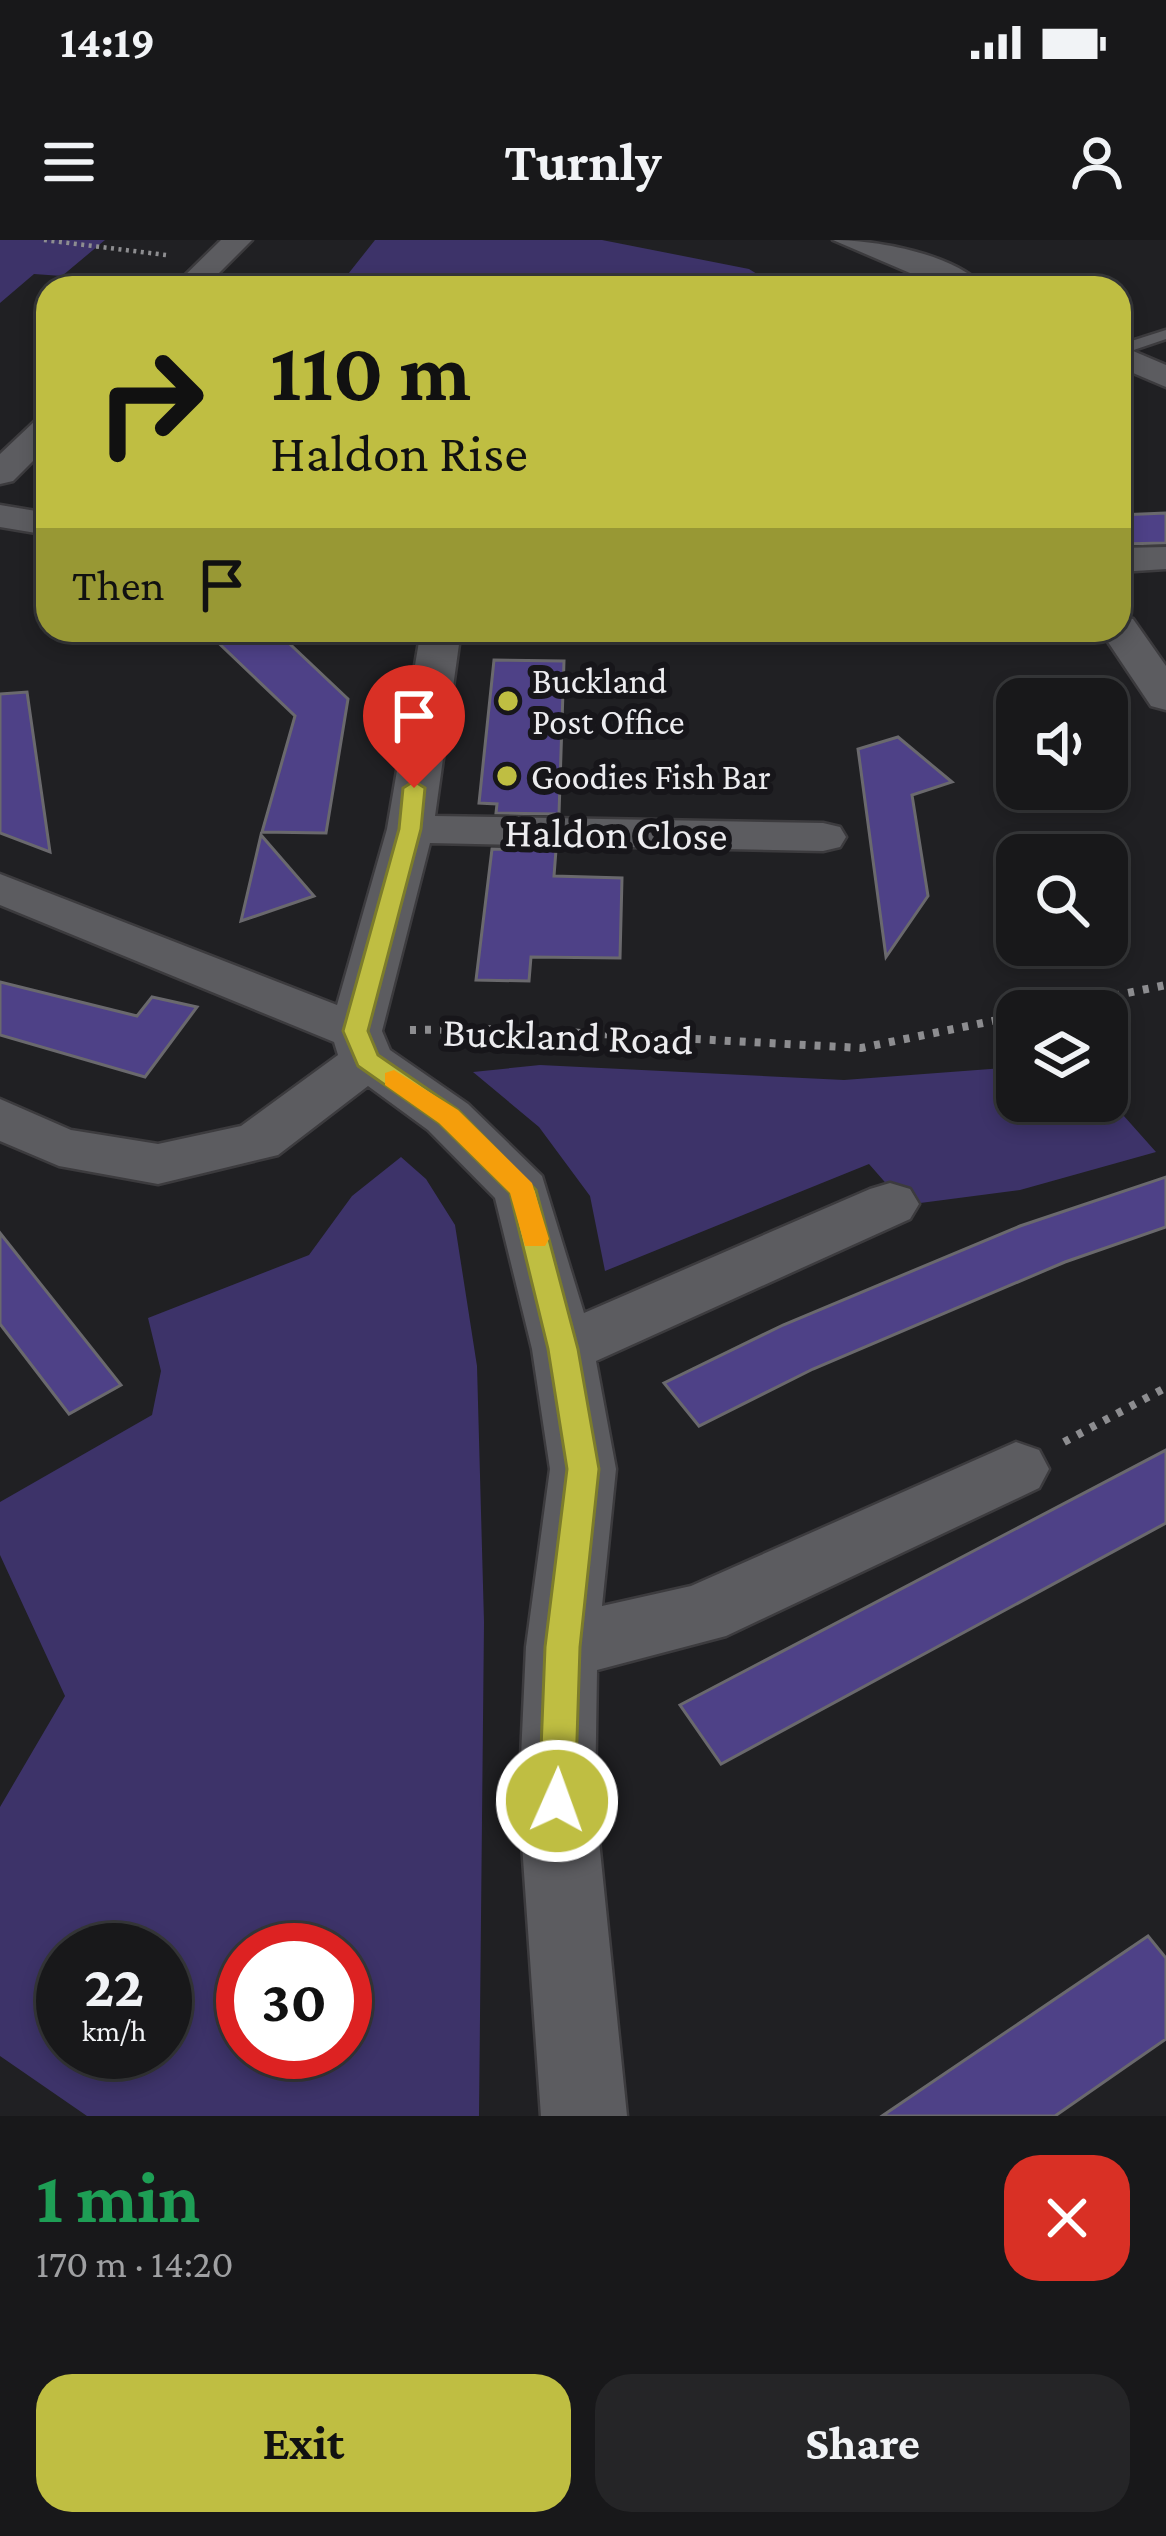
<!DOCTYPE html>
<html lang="en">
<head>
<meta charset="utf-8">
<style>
	body { margin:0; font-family:"Crimson Pro",serif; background:#252527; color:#f1f3f6; height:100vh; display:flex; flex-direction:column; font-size:45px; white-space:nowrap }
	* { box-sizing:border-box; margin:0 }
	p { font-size:39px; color:#9fa0a2 }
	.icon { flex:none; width:66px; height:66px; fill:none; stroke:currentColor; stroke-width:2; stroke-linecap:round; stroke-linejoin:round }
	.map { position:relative; height:1876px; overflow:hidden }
	.drawer { display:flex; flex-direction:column; background:#18181a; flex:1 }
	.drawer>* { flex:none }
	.banner { position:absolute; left:36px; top:36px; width:1095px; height:366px; border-radius:36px; box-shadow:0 6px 18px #0003,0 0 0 3px #363739; background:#bfbe42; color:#111; overflow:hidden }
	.fabs { position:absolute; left:996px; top:438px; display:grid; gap:24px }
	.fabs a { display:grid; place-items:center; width:132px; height:132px; border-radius:24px; background:#18181a; box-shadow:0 6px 18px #0003,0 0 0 3px #363739; font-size:60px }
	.speed { position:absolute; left:36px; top:1683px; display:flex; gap:24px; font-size:60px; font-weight:700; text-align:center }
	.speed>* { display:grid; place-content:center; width:156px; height:156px; border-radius:50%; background:#18181a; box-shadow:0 6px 18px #0003,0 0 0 3px #363739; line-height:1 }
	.speed small { font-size:30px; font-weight:400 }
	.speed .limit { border:18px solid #d22; background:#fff; color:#111 }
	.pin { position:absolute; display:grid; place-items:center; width:102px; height:102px; color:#fff; margin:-123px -51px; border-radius:50% 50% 50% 0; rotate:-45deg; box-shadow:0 0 12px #0007 }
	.pin .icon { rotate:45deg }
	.me { position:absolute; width:132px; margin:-66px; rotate:2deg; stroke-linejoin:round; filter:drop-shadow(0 0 9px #0008) }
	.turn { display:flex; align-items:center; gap:42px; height:252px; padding:0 36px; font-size:54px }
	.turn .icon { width:156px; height:156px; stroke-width:2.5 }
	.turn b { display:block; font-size:84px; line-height:102px }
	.then { display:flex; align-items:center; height:114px; padding:0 36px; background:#0003; gap:24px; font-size:45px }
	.round { display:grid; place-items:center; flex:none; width:126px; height:126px; border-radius:36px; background:#252527 }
	.headline { display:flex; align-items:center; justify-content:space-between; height:204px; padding:0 36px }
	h1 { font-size:72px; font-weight:700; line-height:90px; color:#1e9e55 }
	.primary-button { display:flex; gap:24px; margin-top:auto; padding:24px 36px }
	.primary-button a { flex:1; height:138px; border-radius:36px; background:#bfbe42; color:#111; font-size:48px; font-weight:700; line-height:138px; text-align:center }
	.primary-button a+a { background:#252527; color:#f1f3f6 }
	.status { display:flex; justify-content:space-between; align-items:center; height:84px; padding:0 60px; background:#18181a; direction:ltr }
	.status svg { height:33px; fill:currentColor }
	header { display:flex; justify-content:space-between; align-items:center; height:156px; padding:0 36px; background:#18181a; font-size:54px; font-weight:700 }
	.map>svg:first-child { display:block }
</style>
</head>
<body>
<div class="status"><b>14:19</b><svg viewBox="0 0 49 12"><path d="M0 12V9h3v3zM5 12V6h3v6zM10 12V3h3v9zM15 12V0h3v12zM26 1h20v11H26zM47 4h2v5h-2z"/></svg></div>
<header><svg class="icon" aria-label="menu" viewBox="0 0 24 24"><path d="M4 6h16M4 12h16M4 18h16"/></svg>Turnly<svg class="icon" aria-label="person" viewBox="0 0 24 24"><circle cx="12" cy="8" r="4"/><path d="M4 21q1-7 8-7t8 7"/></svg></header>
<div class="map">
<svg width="1166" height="1876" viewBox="0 0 1166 1876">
	<rect width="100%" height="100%" fill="#202023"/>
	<path fill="#3d3369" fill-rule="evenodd" d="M0,0H105L62,36L34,34L0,63Z
		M375,0H602L749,29L780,48H337Z
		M540,825L844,840L1017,827V861L1107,857L1156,912L1020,950L905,965L869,924L605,1031L590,956L539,887L473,832Z
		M401,917L426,939L455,985L477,1126L484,1382L479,1876H87L0,1816V1567L65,1456L0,1315V1262L152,1175L161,1131L148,1078L309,1015L352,956ZM63,1710H165V1812H63ZM243,1710H345V1812H243Z"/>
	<path fill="#4e4187" stroke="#6a696d" stroke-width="3" d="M1166,273V303L1119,304V275Z
		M205,390H275L348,459L326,593L262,592L295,476Z
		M494,420L564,421L559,574L496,573L497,564L479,563Z
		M27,452L50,612L0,593V454Z
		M898,497L952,542L912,555L928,656L886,717L858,509Z
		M261,595L314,656L241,681Z
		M492,609L556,610L554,636L622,638L620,718L531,717L529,741L476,740Z
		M0,742L137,776L152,757L197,767L145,837L0,795Z
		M1166,937V987L1065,1022L813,1129L699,1186L664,1143L783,1085L1020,986Z
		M0,993L121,1145L69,1174L0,1084Z
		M1166,1210V1283L721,1524L680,1465Z
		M1148,1696L1166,1718V1799L1055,1876H882Z"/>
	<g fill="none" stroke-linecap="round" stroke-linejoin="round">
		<g stroke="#3c3b3e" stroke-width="5">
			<path id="lane" d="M1166,90V99L1119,115V105Z"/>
		</g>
		<g stroke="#3c3b3e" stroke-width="5">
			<path id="street" d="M221,0H252L204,48H172Z
				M833,0C876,0 956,14 985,48H945Z
				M1119,105L1166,125V147L1119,127Z
				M48,177V206L13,241L0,244V214L36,180Z
				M0,265L48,273V295L0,287Z
				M1166,307V329L1119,332V308Z
				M1119,376L1133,379L1166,426V470L1151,466L1100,390H1119Z
				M421,390H461L435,576L823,583L840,587L846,597L840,607L823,611L430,603L382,791L390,810L468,864L542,936L584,1073L870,949L890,943L910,949L919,964L910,979L596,1121L616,1229L602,1366L691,1346L1016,1202L1039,1210L1049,1229L1039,1248L726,1396L597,1430L595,1561L627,1876H541L519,1561L526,1407L550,1229L532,1109L495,958L428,890L368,846L278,915L158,944L59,926L0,901V859L71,890L158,904L241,886L338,815L334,802L0,665V634L337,765L387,589Z"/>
		</g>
		<path stroke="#8d8d90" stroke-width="4.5" stroke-dasharray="3 4.5" stroke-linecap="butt" d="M44,0L166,15"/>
		<path stroke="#8d8d90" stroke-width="8" stroke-dasharray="6 9" stroke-linecap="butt" d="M1040,771L1166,745
			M410,790L509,789L861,808L1017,776
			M1064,1202L1165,1148"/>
		<use href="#lane" fill="#5c5c60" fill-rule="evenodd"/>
		<use href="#street" fill="#5c5c60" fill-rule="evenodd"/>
	</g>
	<path fill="#bfbe42" stroke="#7c7c2b" stroke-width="3" d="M414,541L425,548L421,589L368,791L378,815L458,870L536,950L578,1109L599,1229L580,1407L575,1561L570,1573L557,1578L544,1573L539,1561L545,1407L567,1229L548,1109L510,953L439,883L358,826L343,791L399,589L403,548Z"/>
	<path fill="#f59e0b" d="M394,830L458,870L532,943L549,999L545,1006H525L510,953L439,883L385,845V833Z"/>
	<g fill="#bfbe42" stroke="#17161a" stroke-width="4.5">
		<circle cx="508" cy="461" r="12"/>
		<circle cx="507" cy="536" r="12"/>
	</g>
	<g text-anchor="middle" stroke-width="12" stroke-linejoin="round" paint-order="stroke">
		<g font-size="36" fill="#ececef" stroke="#17161a" text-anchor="start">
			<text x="532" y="453">Buckland<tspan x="532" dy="41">Post Office</tspan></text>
			<text x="531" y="549">Goodies Fish Bar</text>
		</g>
		<g font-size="42" fill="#ececef" stroke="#17161a">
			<text transform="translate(616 593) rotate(1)" y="15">Haldon Close</text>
			<text transform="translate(568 795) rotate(2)" y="15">Buckland Road</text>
		</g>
	</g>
</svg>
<div class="fabs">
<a><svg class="icon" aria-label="sound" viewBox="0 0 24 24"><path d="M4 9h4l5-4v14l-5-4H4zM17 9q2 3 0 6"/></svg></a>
<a><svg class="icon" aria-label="search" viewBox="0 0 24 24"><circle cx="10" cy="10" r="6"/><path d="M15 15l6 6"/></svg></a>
<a><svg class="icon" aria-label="layers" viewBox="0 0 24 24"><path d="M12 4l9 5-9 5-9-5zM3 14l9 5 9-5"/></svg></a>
</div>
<div class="speed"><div>22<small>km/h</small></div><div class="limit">30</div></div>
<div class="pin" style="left:414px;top:548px;background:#d93025"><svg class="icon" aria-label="arrive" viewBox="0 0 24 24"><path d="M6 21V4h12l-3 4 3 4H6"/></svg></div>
<svg class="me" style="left:557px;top:1561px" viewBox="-20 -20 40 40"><circle r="17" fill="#bfbe42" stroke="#fff" stroke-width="3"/><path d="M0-11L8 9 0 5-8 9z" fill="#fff"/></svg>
<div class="banner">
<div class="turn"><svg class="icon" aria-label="right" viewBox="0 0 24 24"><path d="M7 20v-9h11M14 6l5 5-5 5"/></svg><div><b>110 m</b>Haldon Rise</div></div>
<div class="then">Then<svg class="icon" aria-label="arrive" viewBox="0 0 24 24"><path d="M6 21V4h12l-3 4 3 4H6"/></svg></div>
</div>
</div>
<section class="drawer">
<div class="headline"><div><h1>1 min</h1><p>170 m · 14:20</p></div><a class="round" style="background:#d93025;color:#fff"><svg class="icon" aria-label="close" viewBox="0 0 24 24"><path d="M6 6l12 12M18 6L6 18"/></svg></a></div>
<div class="primary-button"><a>Exit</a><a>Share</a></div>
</section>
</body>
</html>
